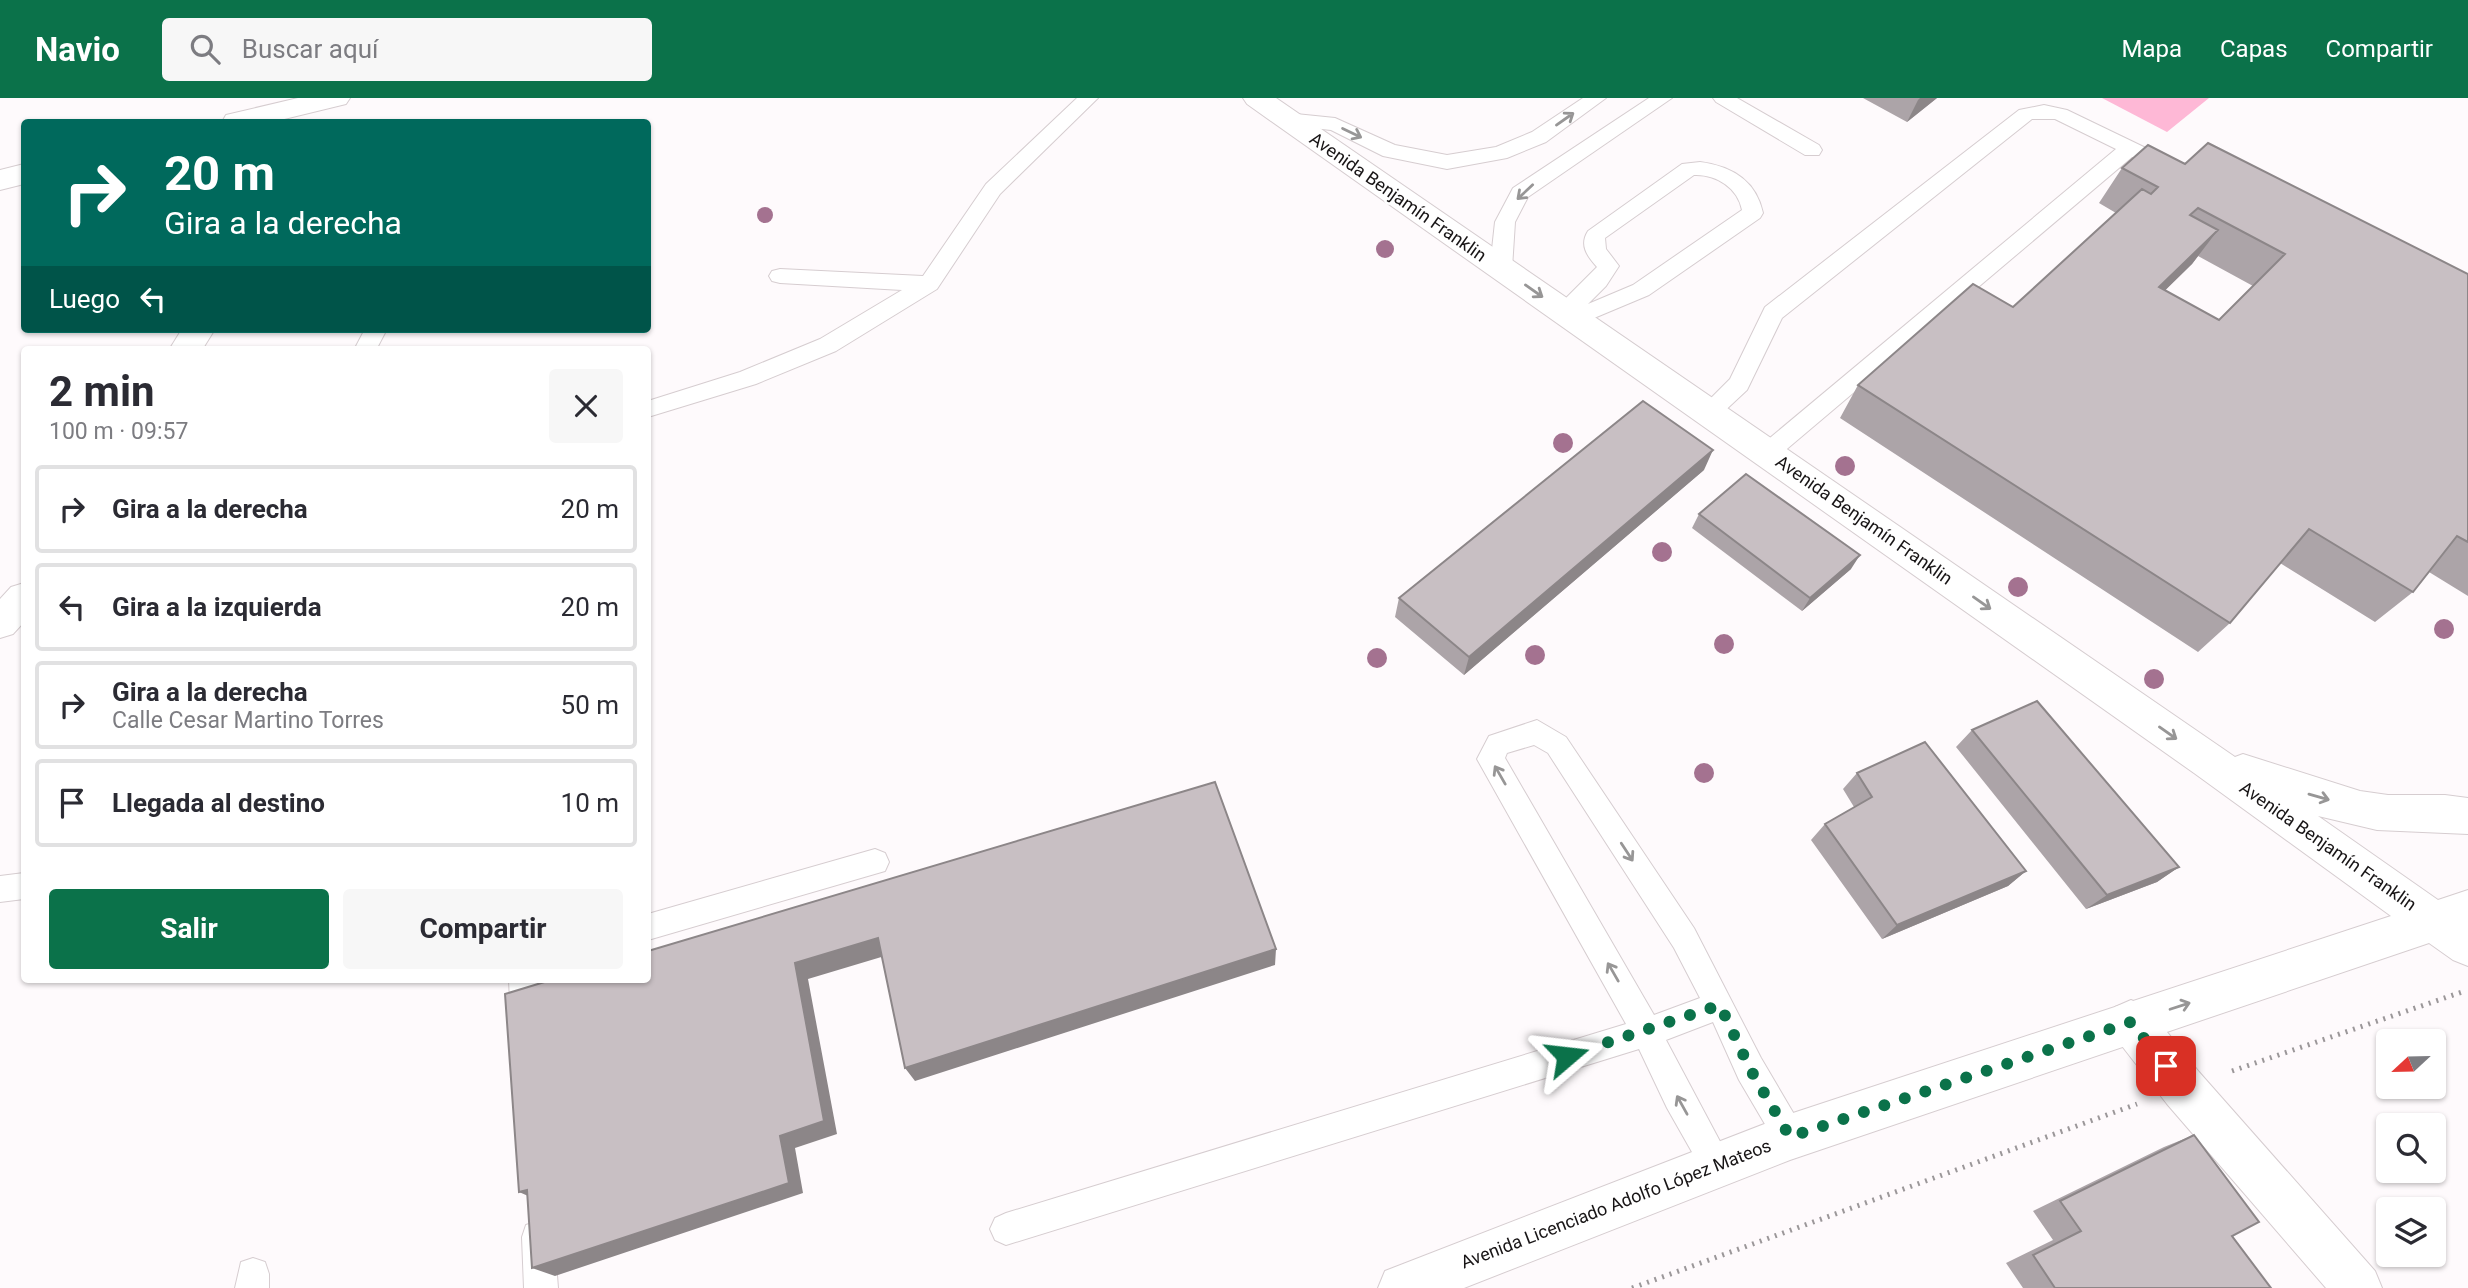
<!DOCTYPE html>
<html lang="es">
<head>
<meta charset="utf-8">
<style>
	body { margin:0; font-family:Roboto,sans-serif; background:#f7f7f7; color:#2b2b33; height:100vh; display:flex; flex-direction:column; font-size:26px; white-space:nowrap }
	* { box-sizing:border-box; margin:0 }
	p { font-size:23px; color:#7c7c81 }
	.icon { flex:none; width:38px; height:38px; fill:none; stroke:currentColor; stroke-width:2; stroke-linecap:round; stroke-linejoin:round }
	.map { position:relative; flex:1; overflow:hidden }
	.side { position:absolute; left:21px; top:248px; width:630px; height:637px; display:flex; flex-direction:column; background:#fff; border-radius:7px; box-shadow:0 2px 5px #0004 }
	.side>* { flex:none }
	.guide { position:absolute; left:21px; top:21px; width:630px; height:214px; border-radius:7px; box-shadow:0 2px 5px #0004; background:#00695c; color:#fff; overflow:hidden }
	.needle { width:46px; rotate:248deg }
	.buttons { position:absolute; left:2376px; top:931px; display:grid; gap:14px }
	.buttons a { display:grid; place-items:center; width:70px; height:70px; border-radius:7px; background:#fff; box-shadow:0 2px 5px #0004; font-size:35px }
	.pin { position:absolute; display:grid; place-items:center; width:60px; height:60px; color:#fff; margin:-30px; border-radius:14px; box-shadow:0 4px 10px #0006 }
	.me { position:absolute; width:77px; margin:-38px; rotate:73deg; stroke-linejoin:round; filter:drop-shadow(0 0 5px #0008) }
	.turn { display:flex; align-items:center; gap:24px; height:147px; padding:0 28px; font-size:32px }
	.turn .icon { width:91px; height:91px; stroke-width:2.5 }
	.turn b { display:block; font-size:49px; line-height:60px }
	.then { display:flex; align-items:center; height:66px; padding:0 28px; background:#0003; gap:14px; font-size:26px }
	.round { display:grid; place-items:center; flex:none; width:74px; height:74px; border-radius:7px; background:#f7f7f7 }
	.head { display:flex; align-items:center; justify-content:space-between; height:119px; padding:0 28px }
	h1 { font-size:42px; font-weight:700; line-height:52px }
	.button { display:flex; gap:14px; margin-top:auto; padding:14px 28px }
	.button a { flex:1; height:80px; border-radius:7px; background:#0b724a; color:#fff; font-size:28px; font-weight:700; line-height:80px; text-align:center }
	.button a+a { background:#f7f7f7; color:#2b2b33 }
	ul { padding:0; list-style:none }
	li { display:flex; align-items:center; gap:21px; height:88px; margin:0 14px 10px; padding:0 14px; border:4px solid #e1e1e2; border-radius:7px }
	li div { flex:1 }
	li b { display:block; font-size:26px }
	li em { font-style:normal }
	header { display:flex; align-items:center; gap:42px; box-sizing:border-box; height:98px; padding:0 35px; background:#0b724a; color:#fff }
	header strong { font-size:33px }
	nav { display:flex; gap:38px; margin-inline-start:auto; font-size:24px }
	.search { width:490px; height:63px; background:#f7f7f7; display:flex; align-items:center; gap:18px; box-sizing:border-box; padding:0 24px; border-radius:7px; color:#7c7c81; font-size:26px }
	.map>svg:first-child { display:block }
</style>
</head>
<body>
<header>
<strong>Navio</strong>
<div class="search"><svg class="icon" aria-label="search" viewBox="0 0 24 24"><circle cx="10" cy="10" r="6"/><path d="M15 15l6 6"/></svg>Buscar aquí</div>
<nav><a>Mapa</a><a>Capas</a><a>Compartir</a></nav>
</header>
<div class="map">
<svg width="2468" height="1190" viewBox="0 0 2468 1190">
	<rect width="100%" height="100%" fill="#fefafc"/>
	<path fill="#feb8d6" d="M2102,0H2209L2167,34Z"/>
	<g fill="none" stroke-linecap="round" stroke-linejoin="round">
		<g stroke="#d6cdd0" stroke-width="2">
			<path id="service" d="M1077,0H1098L1000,96L937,191L836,253L756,286L648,319V303L740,274L820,241L902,192L780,185L772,183L769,178L772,173L780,171L923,178L986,86Z
				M1583,0H1606L1546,44L1507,60L1447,71L1383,58L1331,32L1286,27L1279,25L1276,21L1279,17L1286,15L1335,20L1395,47L1447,57L1496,49L1532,34Z
				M1649,0H1672L1528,99L1515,124L1512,170L1509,175L1501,177L1493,175L1490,170L1495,124L1513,90Z
				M1713,0H1737L1819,47L1822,52L1819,57H1805L1716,4Z
				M2044,7L2067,12L2179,66L2182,71L2179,76L2172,78L2132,59L1775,361L1767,364L1759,361L1755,355L1759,349L2116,51L2055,21H2032L1782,220L1747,292L1717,320L1709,323L1701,320L1697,314L1730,281L1765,209L2019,12Z
				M1700,64C1731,68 1756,82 1763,115L1760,120L1649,197L1575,228L1557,221L1554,215L1557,209L1597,169C1587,158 1579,147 1588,133L1682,66ZM1694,77C1716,76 1738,90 1742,112L1633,187L1588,206L1606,188L1619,168L1606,151L1605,140Z
				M365,231H387L376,252H354Z
				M1537,622L1566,639L1694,830L1761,960L1801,1028L1806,1039L1801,1050L1790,1055L1779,1050L1739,982L1713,924L1666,942L1732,1066L1727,1077L1716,1082L1705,1077L1667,1010L1639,951L1006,1147L995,1142L990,1131L995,1120L1006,1115L1626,926L1477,661L1489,638ZM1534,647L1548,655L1674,850L1700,900L1654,917L1505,660L1507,655Z
				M875,751L885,755L889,764L885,773L648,842V816Z
				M24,775V801L0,804V778Z
				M509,882H539L541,926L537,936L526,941L515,936L511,926Z
				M538,1123L550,1127L554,1139L558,1190H524L522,1139L526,1127Z
				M253,1160L265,1164L269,1176V1190H235L241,1164Z"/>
		</g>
		<g stroke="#d6cdd0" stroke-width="2">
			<path id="minor" d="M298,0H350L346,6L272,24H222L226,17Z
				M24,66V86L0,92V72Z
				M182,231H215L202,252H169Z
				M24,485V524L13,536L0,540V501L11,489Z
				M2131,902L2147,909L2199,974L2375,1173L2382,1190H2326L2167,1006L2115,939L2109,924L2115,909Z"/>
		</g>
		<g stroke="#d6cdd0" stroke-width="2">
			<path id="primary" d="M1243,0H1276L2235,659L2243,656L2360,693L2388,697H2445L2468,700V736L2377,732L2318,718L2438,802L2468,792V868L2453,862L2429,845L1790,1062L1464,1190H1378L1385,1173L1790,1016L2391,818L2194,675L1247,6Z"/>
		</g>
		<path stroke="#9b9799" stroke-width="5" stroke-dasharray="2 6" stroke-linecap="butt" d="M2232,973L2462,894
			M1632,1190L2137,1006"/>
		<use href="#service" fill="#fff" fill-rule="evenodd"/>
		<use href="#minor" fill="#fff" fill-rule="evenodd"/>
		<use href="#primary" fill="#fff" fill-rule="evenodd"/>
	</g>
	<g fill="#a47290">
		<circle cx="765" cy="117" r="8"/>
		<circle cx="1385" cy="151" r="9"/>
		<circle cx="1563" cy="345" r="10"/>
		<circle cx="1845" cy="368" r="10"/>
		<circle cx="1662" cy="454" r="10"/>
		<circle cx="2018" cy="489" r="10"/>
		<circle cx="2444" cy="531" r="10"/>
		<circle cx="1724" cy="546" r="10"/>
		<circle cx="1535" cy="557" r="10"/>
		<circle cx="1377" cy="560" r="10"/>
		<circle cx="2154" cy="581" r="10"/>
		<circle cx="1704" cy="675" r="10"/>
	</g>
	<path fill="#aca4a8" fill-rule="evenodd" d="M1863,0H1937L1907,24Z
		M2185,66L2468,176V498L2429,474L2413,494L2375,524L2280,465L2230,525L2198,554L1840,320L1858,287L2013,209L2116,115L2099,105L2122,70ZM2198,158L2253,188L2219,222L2165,192L2192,166Z
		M1704,372L1464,577L1395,519L1399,500Z
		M1699,416L1851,471L1802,513L1692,430Z
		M1972,632L2179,769L2157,784L2086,811L1956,649Z
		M1857,675L2026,773L2008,788L1882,841L1811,742L1825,726L1854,709L1843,691Z
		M2194,1037L2232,1138L2271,1190H2023L2006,1165L2053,1142L2033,1113L2164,1049Z"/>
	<path fill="#8c8688" d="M1920,0H1937L1907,24L1918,2Z
		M2218,132L2192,166L2134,223L2159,189Z
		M1713,352L1704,372L1464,577L1469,559Z
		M1860,457L1851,471L1802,513L1810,500Z
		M2179,769L2157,784L2086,811L2107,797Z
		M2026,773L2008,788L1882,841L1897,827Z
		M878,840L888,857L808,881L837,1036L795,1050L803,1095L555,1178L532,1170L780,1038L795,865Z
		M1276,851L1275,867L915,983L905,970Z
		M527,1092L542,1104L519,1094Z"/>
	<path fill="#c8bfc3" stroke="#8c8688" stroke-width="2" fill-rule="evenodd" d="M2208,45L2468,176V444L2457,438L2413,494L2309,431L2230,525L1858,287L1973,186L2013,209L2142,91L2151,96L2158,89L2122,70L2148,47L2185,66ZM2198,110L2285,156L2219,222L2159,189L2218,132L2190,117Z
		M1643,303L1713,352L1469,559L1399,500Z
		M1746,376L1860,457L1810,500L1699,416Z
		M2037,603L2179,769L2107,797L1972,632Z
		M1925,644L2026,773L1897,827L1825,726L1872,699L1857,675Z
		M1215,684L1276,851L905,970L878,840L795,865L824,1023L780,1038L789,1085L532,1170L527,1092L519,1094L505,896L551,882H648V853Z
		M2194,1037L2259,1124L2232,1138L2271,1190H2055L2033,1157L2081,1133L2060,1103Z"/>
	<defs><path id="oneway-shaft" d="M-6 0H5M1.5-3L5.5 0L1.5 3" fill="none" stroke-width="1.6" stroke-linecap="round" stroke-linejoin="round" transform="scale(1.75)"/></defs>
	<g stroke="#979696">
		<use href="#oneway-shaft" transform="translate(1565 21) rotate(-35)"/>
		<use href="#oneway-shaft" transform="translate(1352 35) rotate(26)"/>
		<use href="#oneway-shaft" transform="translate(1525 94) rotate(137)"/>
		<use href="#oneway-shaft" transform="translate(1534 193) rotate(35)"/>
		<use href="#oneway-shaft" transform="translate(1982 505) rotate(35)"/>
		<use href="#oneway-shaft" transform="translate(2168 635) rotate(35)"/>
		<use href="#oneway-shaft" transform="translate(1500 677) rotate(-120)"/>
		<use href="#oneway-shaft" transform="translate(2319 699) rotate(16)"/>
		<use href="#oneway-shaft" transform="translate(1627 754) rotate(57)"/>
		<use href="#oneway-shaft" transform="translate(1613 874) rotate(-120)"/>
		<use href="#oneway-shaft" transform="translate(2180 908) rotate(-18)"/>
		<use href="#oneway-shaft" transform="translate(1682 1007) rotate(-119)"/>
	</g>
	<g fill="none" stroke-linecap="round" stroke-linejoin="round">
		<path stroke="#0b724a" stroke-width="12" stroke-dasharray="0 21.6" d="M1567,958L1720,907L1750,971L1790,1039L2131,924L2166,968"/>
	</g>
	<g text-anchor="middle" stroke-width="5" stroke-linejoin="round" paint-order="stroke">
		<g font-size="18" fill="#181516" stroke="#fff">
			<text transform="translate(1398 99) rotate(35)" y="6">Avenida Benjamín Franklin</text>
			<text transform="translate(1864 422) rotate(35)" y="6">Avenida Benjamín Franklin</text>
			<text transform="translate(2328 748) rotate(35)" y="6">Avenida Benjamín Franklin</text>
			<text transform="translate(1616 1106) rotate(-21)" y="6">Avenida Licenciado Adolfo López Mateos</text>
		</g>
	</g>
</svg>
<div class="buttons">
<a><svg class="needle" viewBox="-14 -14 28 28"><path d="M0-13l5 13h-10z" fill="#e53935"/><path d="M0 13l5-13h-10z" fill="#7c7c81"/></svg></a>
<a><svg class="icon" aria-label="search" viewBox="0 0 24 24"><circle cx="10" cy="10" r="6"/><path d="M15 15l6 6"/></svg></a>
<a><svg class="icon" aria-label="layers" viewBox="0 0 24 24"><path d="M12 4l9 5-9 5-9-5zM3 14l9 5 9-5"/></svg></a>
</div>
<div class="pin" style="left:2166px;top:968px;background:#d93025"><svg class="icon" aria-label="arrive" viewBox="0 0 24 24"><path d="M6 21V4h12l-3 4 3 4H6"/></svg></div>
<svg class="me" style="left:1567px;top:958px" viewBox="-20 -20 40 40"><path d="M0-17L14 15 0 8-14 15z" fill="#0b724a" stroke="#fff" stroke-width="4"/></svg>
<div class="guide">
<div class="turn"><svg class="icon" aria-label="right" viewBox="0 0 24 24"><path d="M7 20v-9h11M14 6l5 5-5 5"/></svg><div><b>20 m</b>Gira a la derecha</div></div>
<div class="then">Luego<svg class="icon" aria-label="left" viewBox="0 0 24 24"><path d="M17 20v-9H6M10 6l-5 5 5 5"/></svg></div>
</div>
<section class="side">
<div class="head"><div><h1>2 min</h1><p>100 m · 09:57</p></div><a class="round"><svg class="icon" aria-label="close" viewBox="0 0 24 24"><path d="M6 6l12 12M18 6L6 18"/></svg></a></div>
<ul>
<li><svg class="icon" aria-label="right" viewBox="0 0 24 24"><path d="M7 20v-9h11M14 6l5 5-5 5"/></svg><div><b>Gira a la derecha</b></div><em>20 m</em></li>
<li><svg class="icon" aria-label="left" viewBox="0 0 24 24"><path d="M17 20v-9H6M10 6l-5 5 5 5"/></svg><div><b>Gira a la izquierda</b></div><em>20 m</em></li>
<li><svg class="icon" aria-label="right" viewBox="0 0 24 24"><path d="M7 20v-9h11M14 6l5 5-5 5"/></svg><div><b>Gira a la derecha</b><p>Calle Cesar Martino Torres</p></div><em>50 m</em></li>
<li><svg class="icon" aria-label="arrive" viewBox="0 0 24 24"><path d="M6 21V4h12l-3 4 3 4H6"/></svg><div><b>Llegada al destino</b></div><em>10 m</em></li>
</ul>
<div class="button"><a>Salir</a><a>Compartir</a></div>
</section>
</div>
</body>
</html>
